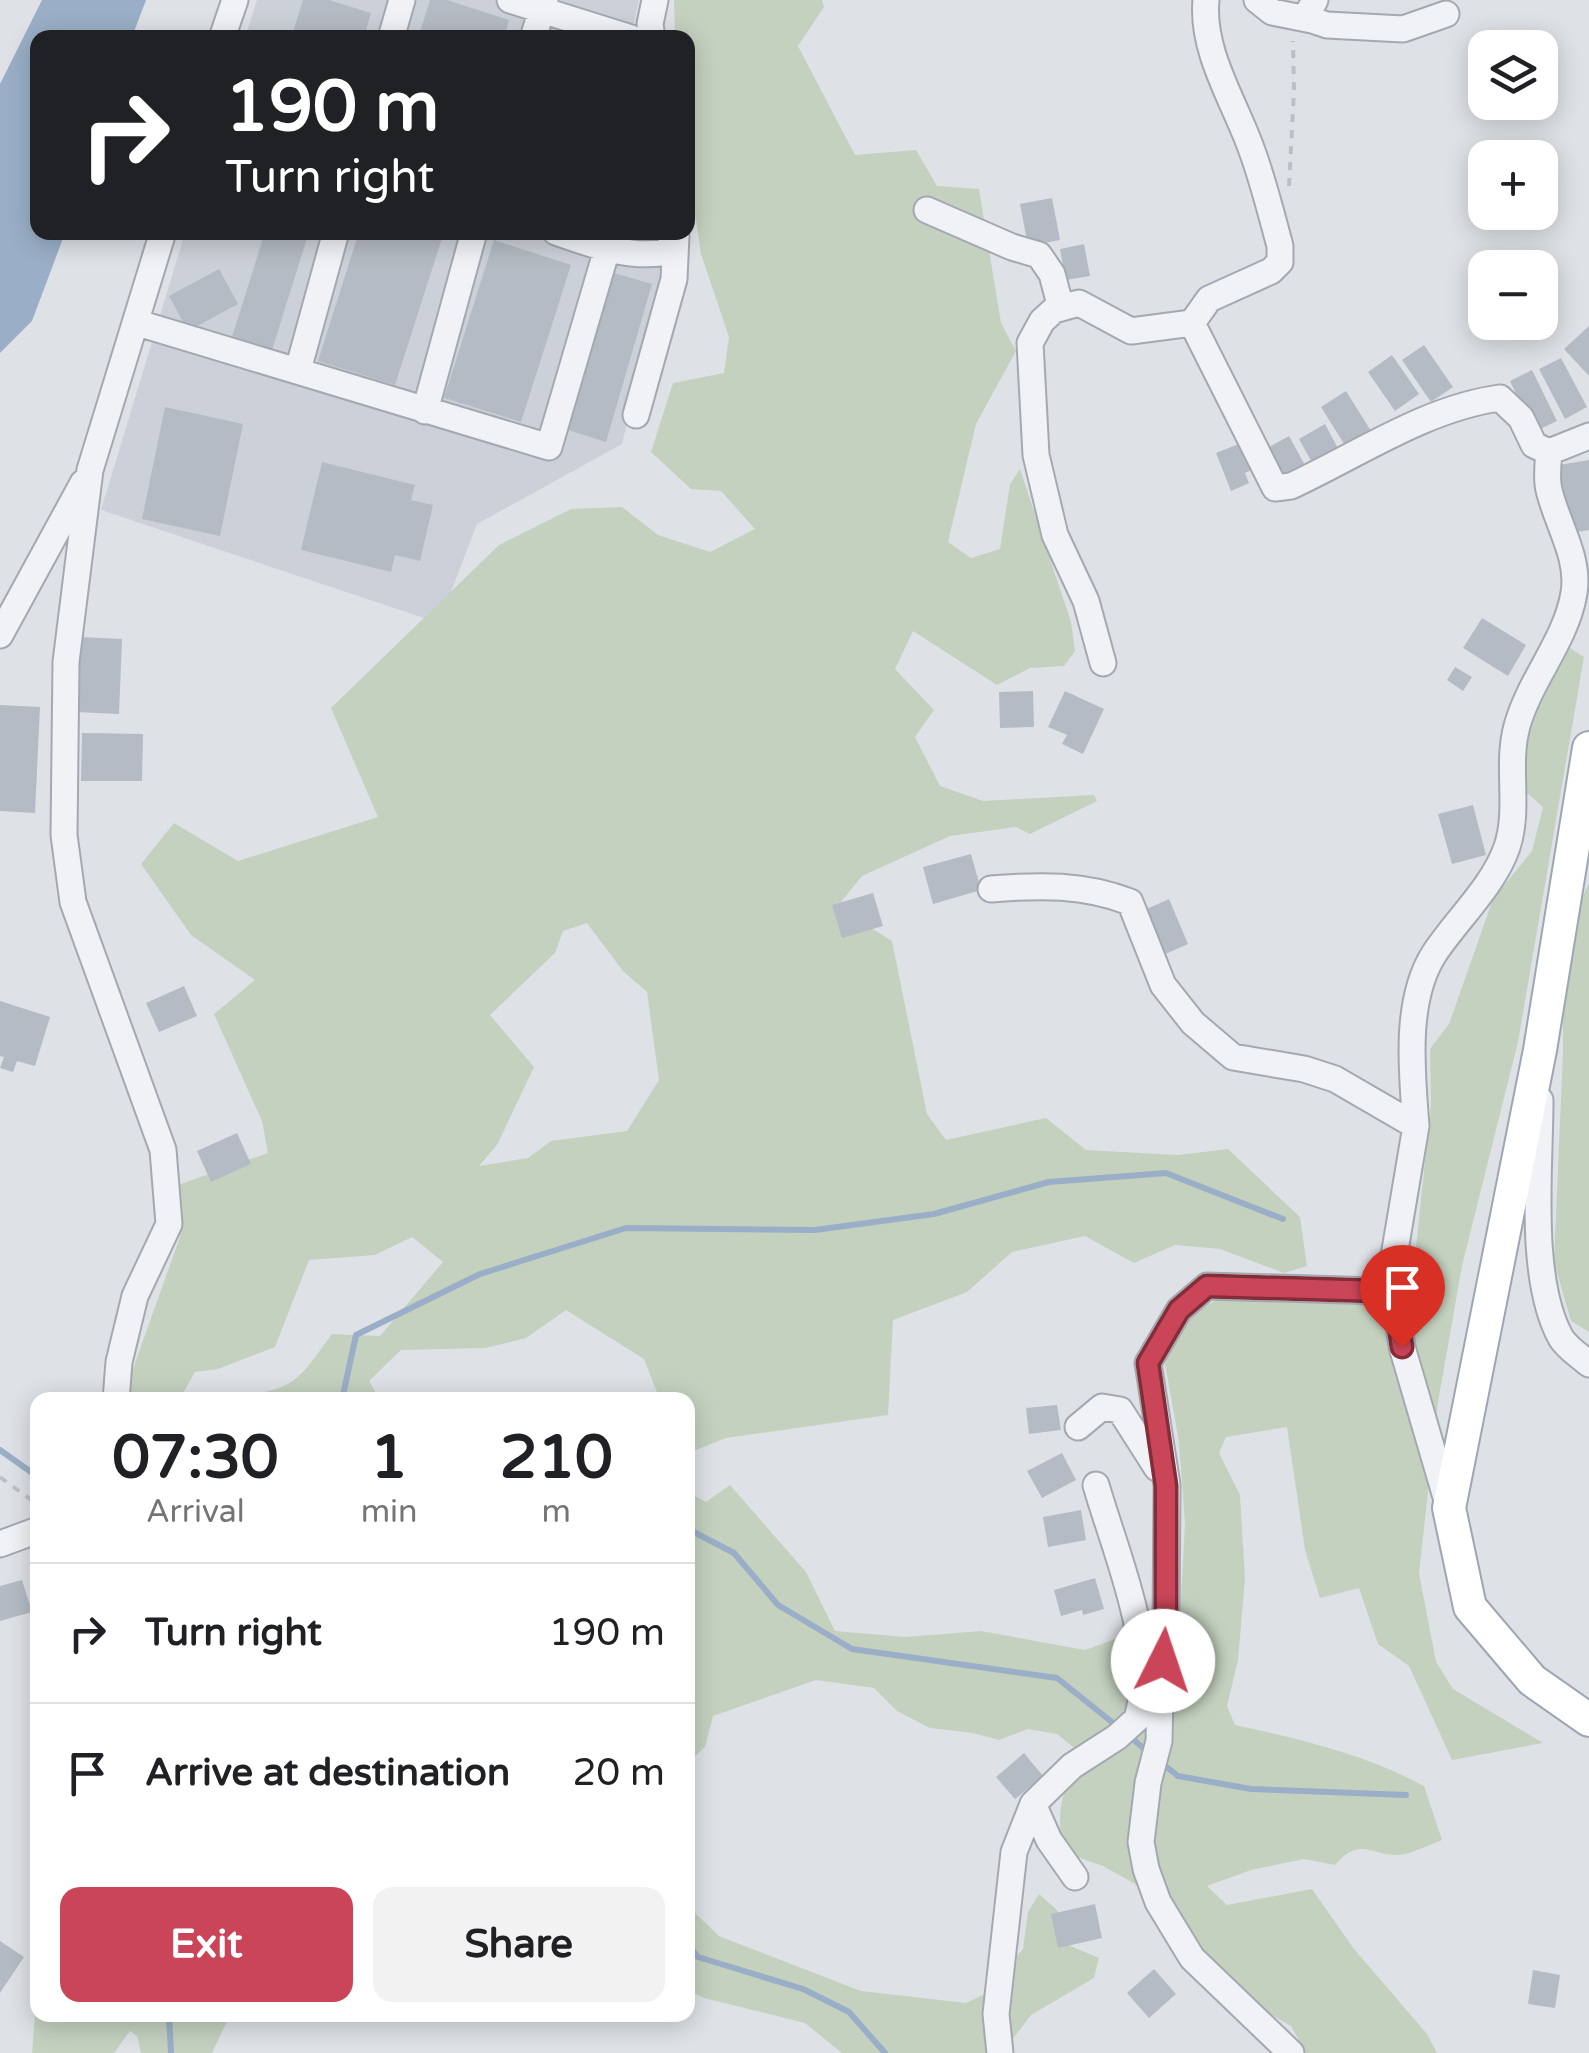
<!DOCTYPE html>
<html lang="en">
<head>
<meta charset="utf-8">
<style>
	body { margin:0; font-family:"Varela Round",sans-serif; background:#f2f2f2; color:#202124; height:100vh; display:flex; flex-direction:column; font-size:38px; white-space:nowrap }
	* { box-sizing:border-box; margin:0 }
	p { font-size:32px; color:#757577 }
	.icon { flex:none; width:55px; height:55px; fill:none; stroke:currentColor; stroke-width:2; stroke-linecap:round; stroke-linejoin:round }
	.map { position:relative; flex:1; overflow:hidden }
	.sheet { position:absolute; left:30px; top:1392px; width:665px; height:630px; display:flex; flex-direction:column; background:#fff; border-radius:20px; box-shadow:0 5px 25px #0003 }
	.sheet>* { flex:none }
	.banner { position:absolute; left:30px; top:30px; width:665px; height:210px; border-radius:20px; box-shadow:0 5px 25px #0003; background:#202124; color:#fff; overflow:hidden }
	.tools { position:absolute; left:1468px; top:30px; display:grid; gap:20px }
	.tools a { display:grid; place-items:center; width:90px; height:90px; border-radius:20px; background:#fff; box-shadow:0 5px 25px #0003; font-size:50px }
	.pin { position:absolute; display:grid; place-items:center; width:85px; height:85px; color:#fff; margin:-102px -42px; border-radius:50% 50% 50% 0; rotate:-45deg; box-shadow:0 0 10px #0007 }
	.pin .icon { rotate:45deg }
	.me { position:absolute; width:110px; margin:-55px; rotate:4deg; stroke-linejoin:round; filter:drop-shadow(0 0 8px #0008) }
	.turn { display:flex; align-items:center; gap:35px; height:210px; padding:0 30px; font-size:45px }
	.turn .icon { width:130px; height:130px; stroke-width:2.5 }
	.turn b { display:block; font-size:70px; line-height:85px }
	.eta { display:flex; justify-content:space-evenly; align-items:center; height:170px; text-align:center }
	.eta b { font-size:60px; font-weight:700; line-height:70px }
	.primary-button { display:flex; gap:20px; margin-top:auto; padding:20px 30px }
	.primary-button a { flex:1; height:115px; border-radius:20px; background:#ca4558; color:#fff; font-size:40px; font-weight:700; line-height:115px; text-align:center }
	.primary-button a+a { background:#f2f2f2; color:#202124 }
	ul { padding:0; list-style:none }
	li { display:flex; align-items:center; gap:30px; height:140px; padding:0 30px; border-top:2px solid #e0e0e0 }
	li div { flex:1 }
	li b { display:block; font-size:38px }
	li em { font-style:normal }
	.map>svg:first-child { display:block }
</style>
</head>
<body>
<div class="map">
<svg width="1589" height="2053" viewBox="0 0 1589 2053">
	<rect width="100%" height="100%" fill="#dee2e7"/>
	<path fill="#ccd1d9" d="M257,0H639L631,37L245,38Z
		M185,233H656L663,274L622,444L477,524L439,623L101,510Z"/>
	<path fill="#c4d1bf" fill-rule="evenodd" d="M674,0H822L824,7L798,46L855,155L916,150L937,186L979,189L1001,323L1016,351L976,424L948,542L971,558L1000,549L1010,484L1020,469L1071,622L1075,651L1064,666L1030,668L997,685L913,631L895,669L934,710L915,737L940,786L983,801L1094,795L1097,801L1030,834L1016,827L950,836L862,876L837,907L892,941L927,1114L946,1140L1046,1118L1086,1150L1178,1155L1228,1149L1300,1217L1307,1266L1284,1273L1220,1249L1175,1245L1134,1263L1085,1236L1012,1252L967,1292L893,1320L888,1415L726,1438L688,1453V1400H660L644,1359L566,1310L526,1338L485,1348L401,1350L369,1381L380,1400H247L243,1395C298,1390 301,1375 332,1334L380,1336L443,1262L412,1237L375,1255L309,1260L275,1347L218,1369L195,1372L179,1400H132L129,1380L180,1237L178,1185L268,1153L262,1121L214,1014L255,980L191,935L141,864L174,823L238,861L378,817L331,708L499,545L571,509L622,507L658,535L710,552L755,529L721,491L691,489L651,452L673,383L724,373L729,337L701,254L688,166V38L675,37ZM587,923L623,971L647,992L659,1080L627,1131L551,1141L528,1158L479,1166L497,1145L534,1067L490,1015L555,953L563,931Z
		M1570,648L1584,657L1518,1042L1462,1266L1438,1402L1419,1573L1436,1662L1453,1689L1543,1743L1452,1760L1409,1666L1378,1644L1359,1588L1320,1598L1305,1550L1287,1427L1226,1437L1219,1453L1240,1495L1245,1579L1238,1660L1227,1706L1235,1725C1300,1739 1365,1754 1424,1786L1442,1840C1429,1845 1408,1856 1395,1855C1369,1854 1359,1837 1335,1865L1304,1859L1251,1870L1207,1886L1227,1905L1312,1889L1354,1949L1427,2034L1437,2053H1306L1291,2026L1258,2007L1183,1942L1137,1885L1103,1866L1068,1854C1050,1817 1066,1789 1078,1751L1057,1734L1028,1729L999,1740L973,1733L930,1728L897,1711L874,1688L816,1680L713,1716L705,1747L688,1763V1492L706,1502L730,1485L806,1572L835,1631L906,1637L981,1631L1085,1650L1118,1638L1144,1660L1179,1634L1185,1524L1179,1442L1165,1364L1182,1321L1216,1300L1282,1298L1367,1303L1411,1296L1431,1104L1430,1049L1449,1024L1493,899L1532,851L1543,807L1527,793L1524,750L1553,665Z
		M1589,883V1332L1571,1321L1554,1262L1563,1052L1562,941Z
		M1039,1894L1057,1910L1068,1945L1099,1958L1094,1978L1031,2015L1002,2053H842L805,2023L704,1998L688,1990V1906L719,1936L861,1991L966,2003L983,1995L1023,1949L1028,1912Z
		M37,1992L38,2015H230L212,2053H141L137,2036L130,2031L114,2053H32Z"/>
	<path fill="#9aafc7" d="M42,0H146L132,37L38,38V232L65,233L32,321L0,353V84Z"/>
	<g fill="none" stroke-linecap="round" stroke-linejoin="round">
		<path stroke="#9aafc7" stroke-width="6" d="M342,1400L356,1335L480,1274L626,1228L815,1230L934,1214L1049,1182L1166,1173L1283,1219
			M0,1450L38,1477
			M688,1529L734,1553L778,1605L852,1649L1057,1678L1118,1727
			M1128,1735L1149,1753
			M1159,1761L1178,1776L1251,1789L1406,1795
			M688,1945L698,1957L803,1989L849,2012L885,2053
			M169,2015L171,2053"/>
	</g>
	<path fill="#b5bbc4" d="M303,0H329L371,13L364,38H291Z
		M430,0H447L509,20L504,38H418Z
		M1052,198L1060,240L1028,246L1020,204Z
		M265,232H309L272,350L232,337Z
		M359,232H444L395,385L318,361Z
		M494,240L571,265L521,422L444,398Z
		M1084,244L1090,276L1066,280L1060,249Z
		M219,269L238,304L188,331L169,296Z
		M614,273L652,284L606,442L568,430Z
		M1589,326V376L1564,349Z
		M1424,345L1453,387L1431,402L1402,360Z
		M1392,355L1419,394L1395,411L1368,372Z
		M1561,358L1587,407L1565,419L1539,369Z
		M1532,370L1557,421L1534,432L1510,381Z
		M1346,391L1371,431L1346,447L1321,407Z
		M165,407L243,424L220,536L142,519Z
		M1325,424L1341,454L1315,468L1299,439Z
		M1289,436L1307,469L1277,485L1260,452Z
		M1241,443L1252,470L1245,473L1249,483L1231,491L1216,453Z
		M1589,460V530L1570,533L1559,465Z
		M322,462L415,485L411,500L433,505L420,561L395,555L391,572L301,550Z
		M1482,618L1526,645L1508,676L1463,648Z
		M80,637L122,639L119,714L76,712Z
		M1455,667L1472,677L1463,691L1447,680Z
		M1033,691L1034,727L1000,728L999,692Z
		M1065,691L1104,709L1083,754L1062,744L1067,735L1048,727Z
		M0,705L40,707L35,813L0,811Z
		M82,733L143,734L142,781H81Z
		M1473,805L1486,855L1452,864L1438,814Z
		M971,854L981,890L933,904L923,867Z
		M873,893L883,926L842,938L832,905Z
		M1169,899L1188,944L1161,956L1142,911Z
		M184,986L197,1016L159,1032L146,1003Z
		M0,1001L50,1017L35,1066L17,1061L13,1072L0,1068L4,1057L0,1056Z
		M237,1133L251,1164L211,1182L197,1151Z
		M1057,1405L1061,1430L1029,1434L1026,1408Z
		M1062,1453L1076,1480L1042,1498L1027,1471Z
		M1081,1510L1086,1540L1048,1547L1043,1517Z
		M1095,1578L1104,1609L1083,1615L1082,1610L1061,1616L1054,1590Z
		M22,1580L32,1612L0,1621V1586Z
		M1024,1753L1043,1776L1015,1799L996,1777Z
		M1095,1904L1102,1938L1058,1948L1051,1914Z
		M0,1941L24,1957L0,1993Z
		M1154,1969L1176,1994L1149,2018L1127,1993Z
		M1533,1970L1560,1975L1555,2008L1528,2004Z"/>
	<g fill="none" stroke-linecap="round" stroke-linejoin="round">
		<g stroke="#a4a9b1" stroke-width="29">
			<path id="minor" d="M510,0L631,38
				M1257,0L1272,12L1312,20
				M1315,0L1309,11L1312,20L1327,25L1403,29L1446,14
				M222,38L235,0
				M391,38L402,0
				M533,38L545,0
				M652,38L650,24L655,0
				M927,210L1012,247L1039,255L1052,274L1061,308
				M556,232C593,245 629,259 668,252L675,232
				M138,323L549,447L607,249
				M1192,323L1275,488L1291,486C1358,455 1426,408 1500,398L1521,418L1534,445L1549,452L1589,436
				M298,370L336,232
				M425,411L474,232
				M636,415L674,279L676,236
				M0,635L83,483
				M1103,663L1086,601L1055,535L1036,455L1030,343L1042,321L1054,310L1079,303L1131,331L1192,323L1209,299L1271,271L1280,262V246C1271,213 1263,180 1251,148C1234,101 1201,51 1206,0
				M991,889C1040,885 1084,884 1130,902L1163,985L1193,1023L1233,1057L1304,1069L1335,1079L1416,1126L1395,1250L1396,1307
				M1540,1100C1540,1168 1528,1279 1561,1338C1567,1348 1580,1356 1589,1364
				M1416,1126C1412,1073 1404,1001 1434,954C1457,919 1493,887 1507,847C1520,808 1506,766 1517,726C1530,679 1566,641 1574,593C1580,558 1557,524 1549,490C1546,478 1548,464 1549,452
				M116,1400L119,1362L135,1296L169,1224L163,1150L73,902L64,835L66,662L90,470L163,232
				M1078,1427L1102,1407L1120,1410L1157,1468
				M1096,1485C1116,1555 1158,1647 1137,1719
				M0,1544L38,1530
				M1160,1698L1159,1741L1148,1783L1141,1842L1146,1869L1158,1902L1192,1958L1291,2053
				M1033,1804L1049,1840L1075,1877
				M1000,2053L996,2014L1014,1852L1033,1804L1072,1766L1117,1737L1160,1698L1166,1624L1167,1485L1148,1363L1179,1310L1207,1286L1379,1291L1396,1307L1402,1347L1448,1504"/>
		</g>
		<g stroke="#9ea6b3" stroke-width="36">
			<path id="major" d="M1589,748L1540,1050L1449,1508L1470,1607L1532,1680L1589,1720"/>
		</g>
		<path stroke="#bdbfc6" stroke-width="4" stroke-dasharray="8 8" stroke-linecap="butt" d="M1289,186L1294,91L1293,41
			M0,1477L38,1505"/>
		<use href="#minor" stroke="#f1f2f6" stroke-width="25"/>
		<use href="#major" stroke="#fff" stroke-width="32"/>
	</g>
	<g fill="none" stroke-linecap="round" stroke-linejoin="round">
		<g stroke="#832d39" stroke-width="25">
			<path id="route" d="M1163,1661L1166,1624V1486L1148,1363L1179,1310L1207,1286L1379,1291L1396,1307L1402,1347"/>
		</g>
		<use href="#route" stroke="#ca4558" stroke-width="18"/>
	</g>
</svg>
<div class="tools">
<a><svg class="icon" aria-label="layers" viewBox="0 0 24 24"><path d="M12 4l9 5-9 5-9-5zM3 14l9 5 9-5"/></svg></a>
<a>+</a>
<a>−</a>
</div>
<div class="pin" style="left:1402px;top:1347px;background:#d93025"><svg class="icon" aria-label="arrive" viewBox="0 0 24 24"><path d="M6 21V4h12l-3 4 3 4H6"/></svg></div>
<svg class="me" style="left:1163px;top:1661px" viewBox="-20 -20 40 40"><circle r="19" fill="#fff"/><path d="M0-13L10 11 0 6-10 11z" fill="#ca4558"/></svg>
<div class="banner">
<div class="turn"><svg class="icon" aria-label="right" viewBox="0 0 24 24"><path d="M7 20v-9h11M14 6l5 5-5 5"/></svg><div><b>190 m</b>Turn right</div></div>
</div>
<section class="sheet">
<div class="eta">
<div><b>07:30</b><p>Arrival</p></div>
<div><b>1</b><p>min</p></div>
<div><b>210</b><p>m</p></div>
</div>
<ul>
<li><svg class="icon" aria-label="right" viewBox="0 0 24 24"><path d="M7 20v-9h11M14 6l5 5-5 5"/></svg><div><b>Turn right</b></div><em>190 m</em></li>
<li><svg class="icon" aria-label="arrive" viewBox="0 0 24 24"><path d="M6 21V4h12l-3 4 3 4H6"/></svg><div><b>Arrive at destination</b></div><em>20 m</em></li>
</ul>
<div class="primary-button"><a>Exit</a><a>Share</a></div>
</section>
</div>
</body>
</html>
